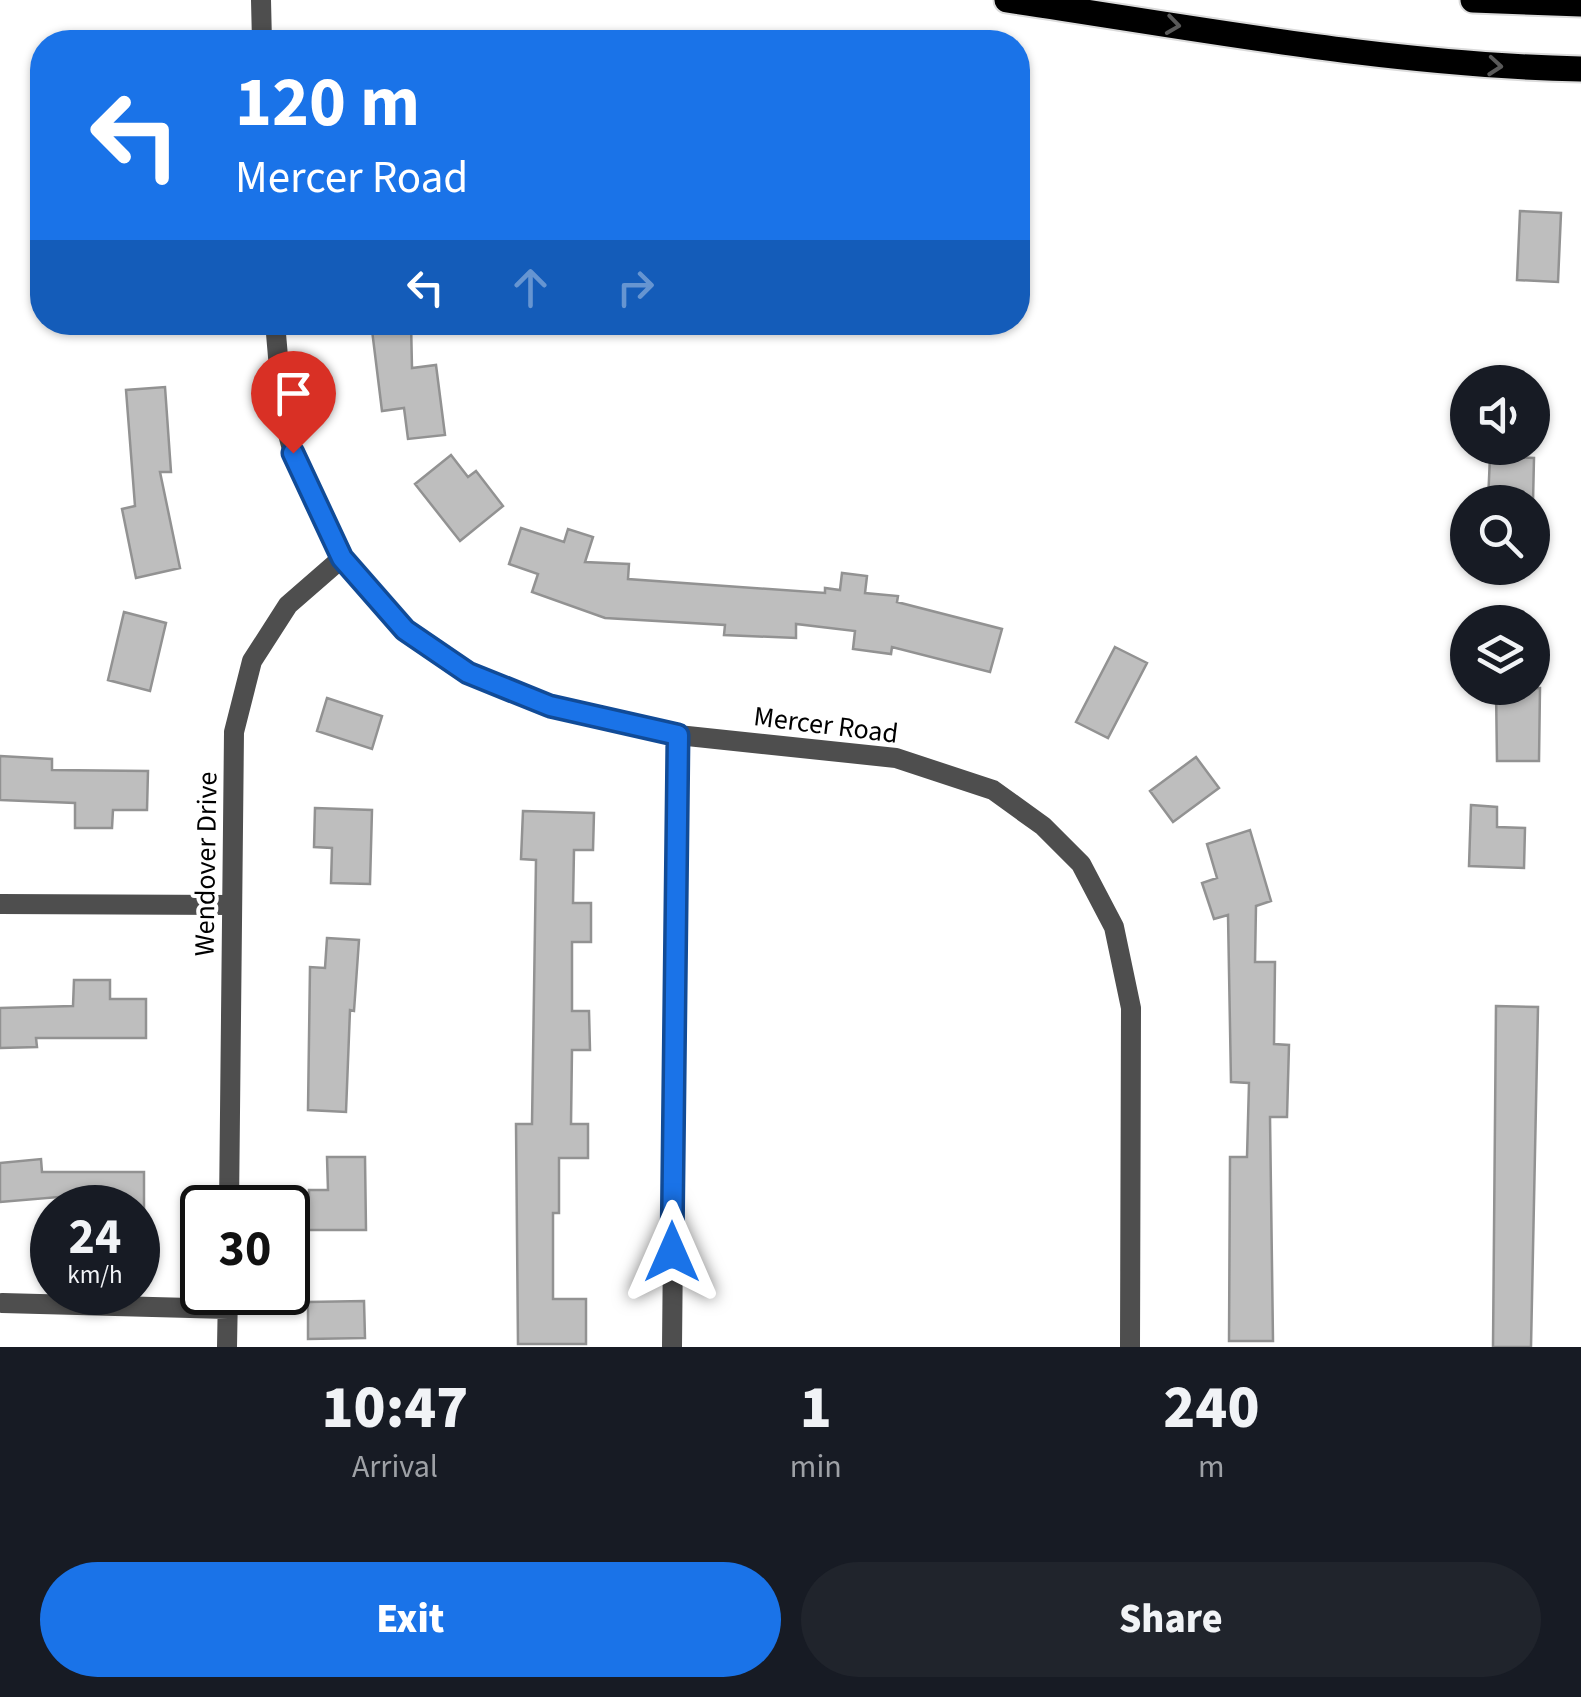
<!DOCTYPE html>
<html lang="en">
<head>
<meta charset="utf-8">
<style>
	body { margin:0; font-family:"Source Sans 3",sans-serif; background:#20242c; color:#f1f3f6; height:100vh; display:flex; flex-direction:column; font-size:38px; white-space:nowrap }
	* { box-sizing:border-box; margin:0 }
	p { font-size:32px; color:#9ea1a6 }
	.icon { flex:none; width:55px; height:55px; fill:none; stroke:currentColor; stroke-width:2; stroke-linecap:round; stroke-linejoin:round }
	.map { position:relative; height:1347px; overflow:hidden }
	.sheet { display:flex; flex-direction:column; background:#171b24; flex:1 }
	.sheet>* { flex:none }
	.top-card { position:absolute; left:30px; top:30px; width:1000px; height:305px; border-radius:40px; box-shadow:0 2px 8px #0004; background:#1a73e8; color:#fff; overflow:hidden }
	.fabs { position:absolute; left:1450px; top:365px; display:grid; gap:20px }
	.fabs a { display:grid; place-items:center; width:100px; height:100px; border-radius:50%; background:#171b24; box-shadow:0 2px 8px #0004; font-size:50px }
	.speed { position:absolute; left:30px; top:1185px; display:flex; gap:20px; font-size:50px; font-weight:700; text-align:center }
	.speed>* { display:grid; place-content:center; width:130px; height:130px; border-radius:50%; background:#171b24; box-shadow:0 2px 8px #0004; line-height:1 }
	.speed small { font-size:25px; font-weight:400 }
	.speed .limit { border:5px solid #111; border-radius:15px; background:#fff; color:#111 }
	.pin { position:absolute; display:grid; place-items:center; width:85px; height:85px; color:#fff; margin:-102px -42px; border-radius:50% 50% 50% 0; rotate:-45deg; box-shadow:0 0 10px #0007 }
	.pin .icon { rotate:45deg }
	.me { position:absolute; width:110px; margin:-55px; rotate:0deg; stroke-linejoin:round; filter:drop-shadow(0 0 8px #0008) }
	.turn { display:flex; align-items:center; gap:35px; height:210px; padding:0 40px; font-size:45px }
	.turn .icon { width:130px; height:130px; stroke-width:2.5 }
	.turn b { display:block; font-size:70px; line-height:85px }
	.lanes { display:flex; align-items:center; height:95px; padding:0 40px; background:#0003; justify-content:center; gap:50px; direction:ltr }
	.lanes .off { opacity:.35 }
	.eta { display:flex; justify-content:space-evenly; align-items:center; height:170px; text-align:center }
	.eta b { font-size:60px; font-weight:800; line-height:70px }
	.button { display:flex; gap:20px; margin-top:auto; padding:20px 40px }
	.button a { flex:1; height:115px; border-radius:60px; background:#1a73e8; color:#fff; font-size:40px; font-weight:800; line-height:115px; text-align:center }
	.button a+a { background:#20242c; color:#f1f3f6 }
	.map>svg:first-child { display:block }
</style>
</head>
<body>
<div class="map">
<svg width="1581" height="1347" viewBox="0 0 1581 1347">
	<rect width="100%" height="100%" fill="#fff"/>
	<path fill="#bebebe" stroke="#929292" stroke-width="2.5" d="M1520,211L1561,213L1558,282L1517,280Z
		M371,322H411L412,368L436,365L445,435L408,439L404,408L382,411Z
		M165,387L171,472H160L180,568L136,578L122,509L135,506L126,390Z
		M451,455L468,477L476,471L503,506L460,541L415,484Z
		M1490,456L1534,458L1533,502H1488Z
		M521,528L564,542L568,529L593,537L585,562L629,564L628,579L825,593V588L840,590L842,573L867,576L865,593L898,596L897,602L1002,629L990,672L892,647L891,654L853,649L855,631L796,624V638L724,635L725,625L605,618L532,592L538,574L509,564Z
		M124,612L166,623L150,691L108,680Z
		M1115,647L1147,663L1108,738L1076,722Z
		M1540,688L1539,761H1497L1496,689Z
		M327,698L382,716L372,749L317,731Z
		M0,756L52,759V770L148,771L147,810H113L112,828H75V803L0,800Z
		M1196,757L1219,788L1173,822L1150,791Z
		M1471,805L1497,807V827L1525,828L1524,868L1469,866Z
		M315,808L372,810L370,884L331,883L332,848L314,847Z
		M523,811L594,813L593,850H574L573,903H591V942H572V1011H589L590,1050H572L571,1124H588V1158H559V1213H553V1299H586V1344H518L516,1124H532L536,860L521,859Z
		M1250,830L1271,901L1256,906L1255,962H1275L1274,1044L1289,1045L1287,1117H1270L1273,1341H1229L1230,1157H1247L1249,1083L1231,1082L1228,915L1214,919L1202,883L1217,878L1207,844Z
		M327,938L359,940L354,1011L350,1010L346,1112L308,1110L310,967L325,968Z
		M74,980H110V999H146V1038H36L37,1047L0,1048V1008L73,1006Z
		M1496,1006L1538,1007L1531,1347H1493Z
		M327,1157H365L366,1230H308L309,1190H328Z
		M41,1159L42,1172H144V1208H70V1196L0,1202V1163Z
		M364,1301L365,1338L308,1339V1302Z"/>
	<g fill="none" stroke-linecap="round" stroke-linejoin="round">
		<g stroke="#dbdbdb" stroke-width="29">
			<path id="primary" d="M1007,0C1197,28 1388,65 1581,69
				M1473,0L1581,4"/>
		</g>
		<path stroke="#4e4e4e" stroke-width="20" d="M261,0L262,42
			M275,322L283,415L293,453L342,558L405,629L468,673L550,706L678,735L896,758L993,790L1043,826L1081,864L1114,927L1131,1008L1130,1347
			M0,904L231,905
			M229,1208L234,732L252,661L288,605L342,558
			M2,1303L228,1309
			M227,1347L228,1292
			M672,1347L678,735"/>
		<use href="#primary" stroke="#000" stroke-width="25"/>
	</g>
	<defs><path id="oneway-chevron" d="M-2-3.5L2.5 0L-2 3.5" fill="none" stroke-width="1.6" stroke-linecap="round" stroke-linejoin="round" transform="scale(2.5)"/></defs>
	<g stroke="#595959">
		<use href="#oneway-chevron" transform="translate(1173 25) rotate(8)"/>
		<use href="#oneway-chevron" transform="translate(1495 66) rotate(5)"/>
	</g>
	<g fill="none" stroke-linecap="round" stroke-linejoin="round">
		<g stroke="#114b97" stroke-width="25">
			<path id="route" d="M293,453L342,558L405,630L468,673L550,706L678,735L672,1252"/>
		</g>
		<use href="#route" stroke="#1a73e8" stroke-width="18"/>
	</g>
	<g text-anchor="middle" stroke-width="8" stroke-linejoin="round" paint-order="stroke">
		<g font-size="28" fill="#000" stroke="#fff">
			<text transform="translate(826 724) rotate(7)" y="10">Mercer Road</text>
			<text transform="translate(205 864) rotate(-89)" y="10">Wendover Drive</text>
		</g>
	</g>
</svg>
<div class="fabs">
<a><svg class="icon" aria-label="sound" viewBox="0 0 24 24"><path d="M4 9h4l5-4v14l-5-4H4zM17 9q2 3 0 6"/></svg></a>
<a><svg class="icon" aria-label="search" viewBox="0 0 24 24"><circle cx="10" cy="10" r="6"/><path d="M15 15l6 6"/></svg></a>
<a><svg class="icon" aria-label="layers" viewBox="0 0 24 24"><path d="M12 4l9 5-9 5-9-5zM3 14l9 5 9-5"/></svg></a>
</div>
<div class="speed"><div>24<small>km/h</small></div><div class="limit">30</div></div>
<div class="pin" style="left:293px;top:453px;background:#d93025"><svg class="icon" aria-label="arrive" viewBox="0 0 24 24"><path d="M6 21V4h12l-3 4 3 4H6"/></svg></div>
<svg class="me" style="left:672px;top:1252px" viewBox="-20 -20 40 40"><path d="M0-17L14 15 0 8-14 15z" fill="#1a73e8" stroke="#fff" stroke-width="4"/></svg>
<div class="top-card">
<div class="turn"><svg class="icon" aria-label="left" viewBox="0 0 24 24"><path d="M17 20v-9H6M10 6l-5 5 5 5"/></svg><div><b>120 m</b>Mercer Road</div></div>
<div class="lanes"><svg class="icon" aria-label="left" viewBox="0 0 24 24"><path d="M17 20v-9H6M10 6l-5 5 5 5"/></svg><svg class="icon off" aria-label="ahead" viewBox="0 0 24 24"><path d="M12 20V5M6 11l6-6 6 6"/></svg><svg class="icon off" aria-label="right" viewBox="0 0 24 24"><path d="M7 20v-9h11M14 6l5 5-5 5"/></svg></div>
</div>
</div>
<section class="sheet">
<div class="eta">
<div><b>10:47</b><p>Arrival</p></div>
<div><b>1</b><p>min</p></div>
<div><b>240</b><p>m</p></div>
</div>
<div class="button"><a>Exit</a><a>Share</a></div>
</section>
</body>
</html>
